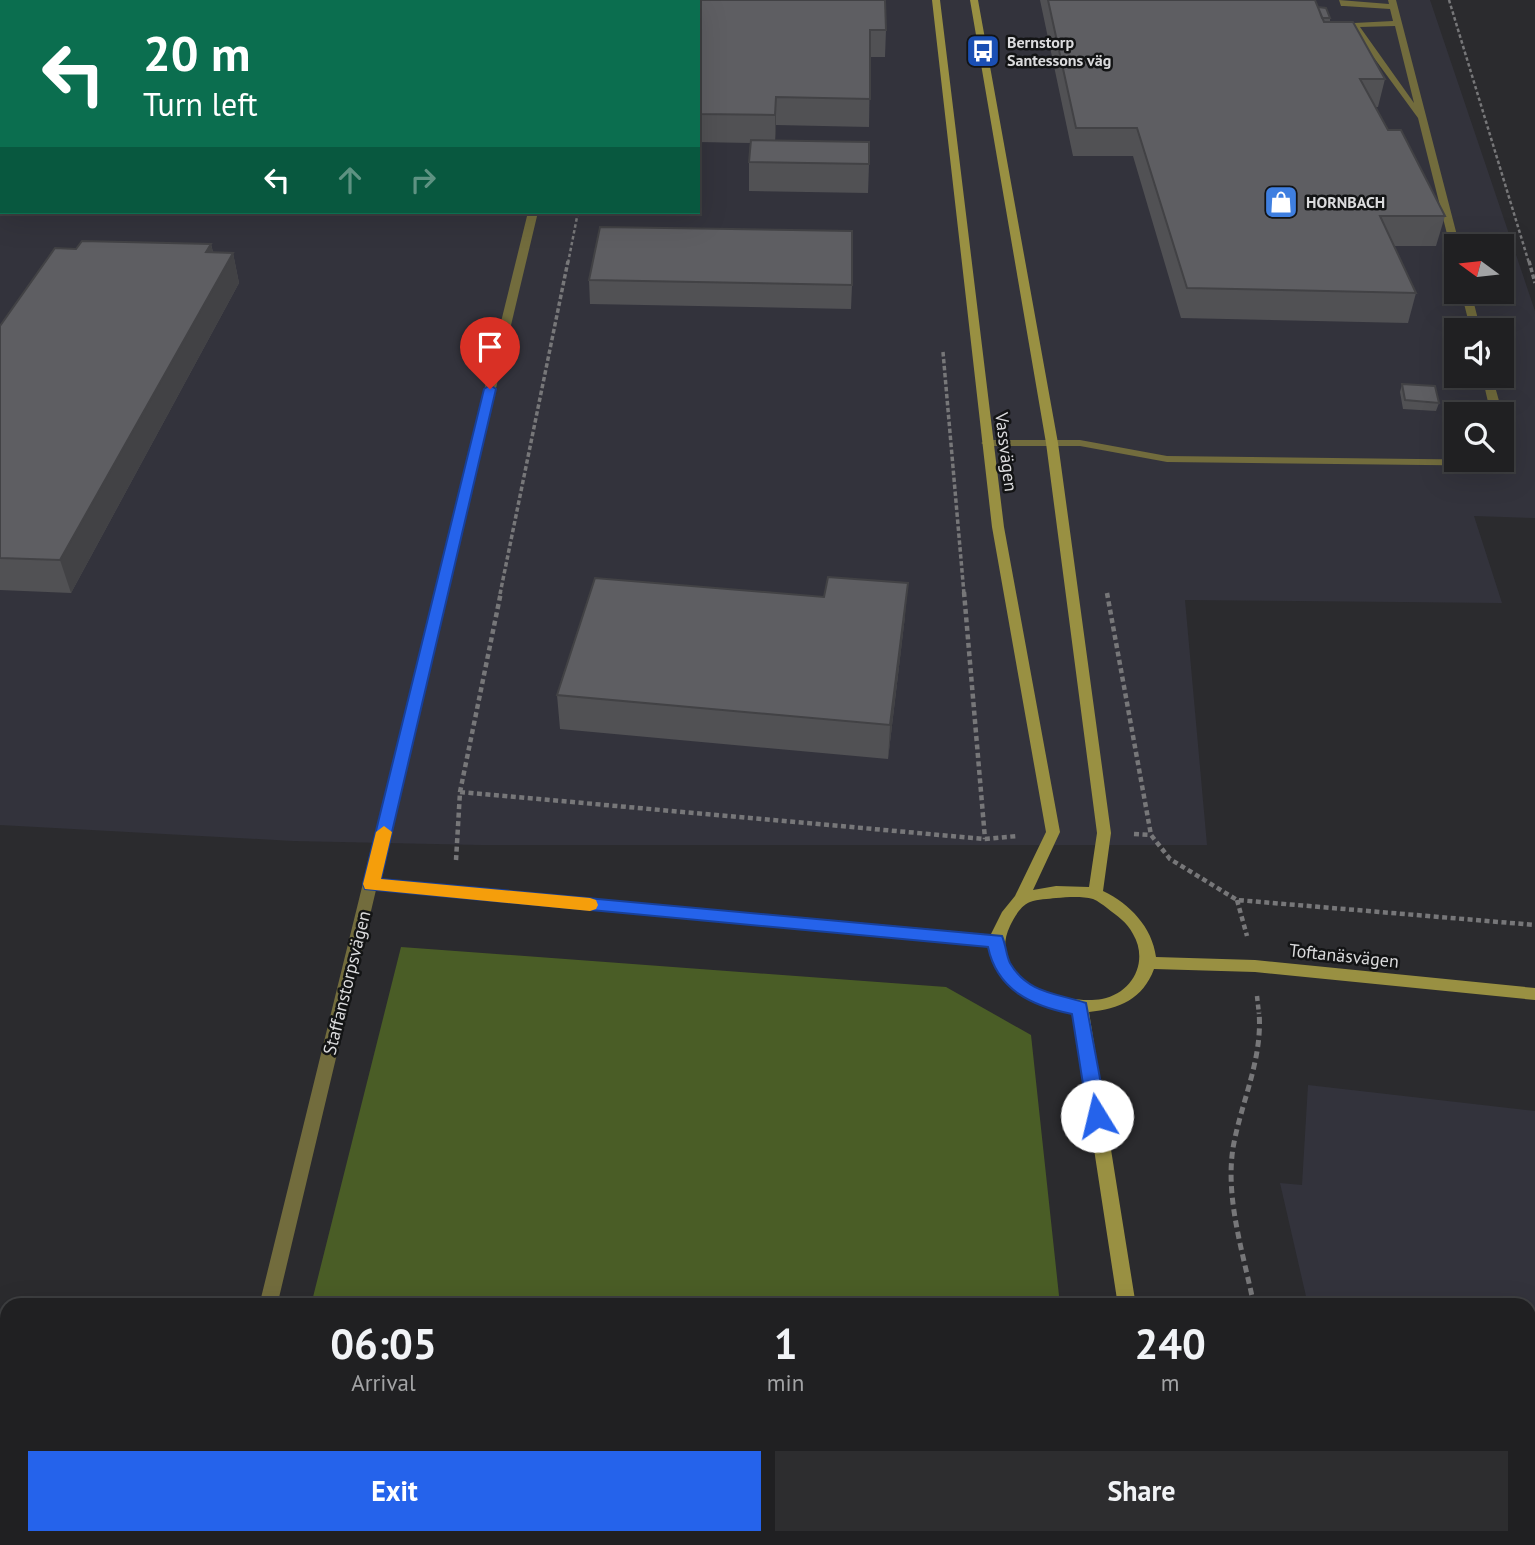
<!DOCTYPE html>
<html lang="en">
<head>
<meta charset="utf-8">
<style>
	body { margin:0; font-family:"PT Sans",sans-serif; background:#2d2d2f; color:#f1f3f6; height:100vh; display:flex; flex-direction:column; font-size:26px; white-space:nowrap }
	* { box-sizing:border-box; margin:0 }
	p { font-size:23px; color:#a2a3a5 }
	.icon { flex:none; width:38px; height:38px; fill:none; stroke:currentColor; stroke-width:2; stroke-linecap:round; stroke-linejoin:round }
	.map { position:relative; flex:1; overflow:hidden }
	.panel { position:absolute; left:0px; top:1298px; width:1536px; height:247px; display:flex; flex-direction:column; background:#202022; border-radius:21px 21px 0 0; box-shadow:0 7px 28px #0002,0 0 0 2px #3d3e40 }
	.panel>* { flex:none }
	.top-card { position:absolute; left:0px; top:0px; width:700px; height:214px; box-shadow:0 7px 28px #0002,0 0 0 2px #3d3e40; background:#0b6e4f; color:#fff; overflow:hidden }
	.needle { width:46px; rotate:285deg }
	.fabs { position:absolute; left:1444px; top:234px; display:grid; gap:14px }
	.fabs a { display:grid; place-items:center; width:70px; height:70px; border-radius:0px; background:#202022; box-shadow:0 7px 28px #0002,0 0 0 2px #3d3e40; font-size:35px }
	.pin { position:absolute; display:grid; place-items:center; width:60px; height:60px; color:#fff; margin:-72px -30px; border-radius:50% 50% 50% 0; rotate:-45deg; box-shadow:0 0 7px #0007 }
	.pin .icon { rotate:45deg }
	.me { position:absolute; width:77px; margin:-38px; rotate:351deg; stroke-linejoin:round; filter:drop-shadow(0 0 5px #0008) }
	.turn { display:flex; align-items:center; gap:24px; height:147px; padding:0 28px; font-size:32px }
	.turn .icon { width:91px; height:91px; stroke-width:2.5 }
	.turn b { display:block; font-size:49px; line-height:60px }
	.lanes { display:flex; align-items:center; height:66px; padding:0 28px; background:#0003; justify-content:center; gap:35px; direction:ltr }
	.lanes .off { opacity:.35 }
	.eta { display:flex; justify-content:space-evenly; align-items:center; height:119px; text-align:center }
	.eta b { font-size:42px; font-weight:600; line-height:49px }
	.cta { display:flex; gap:14px; margin-top:auto; padding:14px 28px }
	.cta a { flex:1; height:80px; border-radius:0px; background:#2563eb; color:#fff; font-size:28px; font-weight:600; line-height:80px; text-align:center }
	.cta a+a { background:#2d2d2f; color:#f1f3f6 }
	.map>svg:first-child { display:block }
</style>
</head>
<body>
<div class="map">
<svg width="1535" height="1545" viewBox="0 0 1535 1545">
	<rect width="100%" height="100%" fill="#2b2b2e"/>
	<path fill="#33333c" fill-rule="evenodd" d="M0,0H1430L1535,311V518L1474,516L1502,603L1185,600L1207,845H481L293,841L0,825ZM2,2H698V212H2ZM1456,247H1502V292H1456ZM1456,331H1502V376H1456ZM1456,415H1502V460H1456Z
		M1308,1085L1535,1111V1545H1363L1362,1538H1530V1306L1308,1305L1280,1183L1302,1185Z"/>
	<path fill="#4a5d26" d="M401,947L946,987L1031,1035L1060,1305H311Z
		M253,1538H1085V1545H251Z"/>
	<g fill="none" stroke-linecap="round" stroke-linejoin="round">
		<path stroke="#777779" stroke-width="2.5" stroke-dasharray="3.5 2.5" stroke-linecap="butt" d="M1449,0L1529,263
			M568,263L578,212"/>
		<path stroke="#777779" stroke-width="3.5" stroke-dasharray="4.5 2.5" stroke-linecap="butt" d="M1529,261L1535,283
			M943,352L964,594
			M500,594L568,261"/>
		<path stroke="#777779" stroke-width="4.5" stroke-dasharray="5 3.5" stroke-linecap="butt" d="M964,592L985,839
			M1107,593L1151,835L1170,859L1237,900L1535,925
			M460,792L985,839L1017,836
			M1134,834L1151,835
			M456,860L460,792L501,592
			M1237,900L1247,936
			M1257,996L1259,1014"/>
		<path stroke="#777779" stroke-width="5" stroke-dasharray="7 4.5" stroke-linecap="butt" d="M1254,1306C1244,1255 1225,1200 1233,1148C1241,1102 1263,1059 1259,1012
			M1304,1538L1305,1545"/>
		<path fill="#726c3d" fill-rule="evenodd" d="M1339,0L1389,4L1388,0H1396L1460,247H1456V253L1451,250L1418,118L1350,25L1354,23L1393,21L1390,9L1344,6H1341ZM1395,26L1414,103L1360,27Z
			M1461,292H1471L1481,331H1471Z
			M1482,376H1492L1503,415L1502,417V415H1491Z
			M1502,431L1508,434L1515,464L1513,466L1167,462L1080,446H987L981,443L987,440H1080L1167,456L1502,460Z"/>
		<path fill="#726c3d" fill-rule="evenodd" d="M580,0H588L579,2Z
			M528,212H538L379,879L996,935L1001,937L1004,941L1001,945L996,947L376,890L277,1306H259Z
			M202,1538H222L220,1545H200Z"/>
		<path fill="#999042" fill-rule="evenodd" d="M932,0H940L1004,527L1060,832L1033,890L1056,886L1089,887L1097,833L1046,443L970,0H978L1058,443L1111,833L1103,891C1130,904 1152,927 1156,957L1255,960L1535,988V1000L1255,972L1154,969C1143,999 1119,1009 1089,1012L1136,1306H1118L1073,1012L1055,1009L1025,997L1005,982L991,959L989,938L1002,912L1015,896L1046,832L992,527ZM1056,898C1068,897 1082,896 1093,899C1098,901 1103,905 1107,908C1117,916 1127,922 1133,934C1149,961 1133,993 1102,999C1062,1006 985,979 1010,926C1014,918 1020,906 1030,902C1038,899 1048,899 1056,898Z
			M1154,1538H1174L1175,1545H1155Z"/>
	</g>
	<path fill="#515154" d="M0,0H434L433,2H2V161H0Z
		M1040,0H1314L1318,7L1330,18V22L1385,79L1378,107H1375L1388,130L1445,216L1436,246H1394L1416,293L1408,323L1181,318L1133,156H1073Z
		M698,2L886,30L885,57H870L869,127L776,125L775,141L869,164L868,193L749,191V162L750,143L698,142Z
		M211,244L213,252L233,253L239,283L71,593L0,590V326L76,249Z
		M589,280L852,285L851,309L590,304Z
		M1402,384L1439,403L1436,411L1403,409L1400,392Z
		M905,616L888,759L560,729L557,695Z"/>
	<path fill="#424245" d="M416,0H434L433,2H415Z
		M776,97V125L775,144V115Z
		M211,244L218,275L206,252Z
		M233,253L239,283L71,593L60,560Z
		M908,583L905,616L888,759L890,725Z"/>
	<path fill="#5e5e62" stroke="#424245" stroke-width="2" d="M0,0H416L415,2H2V132H0Z
		M691,0H885L886,30H870V99L776,97L775,115L698,114V2H691Z
		M1048,0H1315L1324,22H1353L1385,79H1360L1388,130H1401L1445,216H1380L1416,293L1187,288L1137,128H1076Z
		M1318,7L1326,8L1330,18H1322Z
		M751,140L869,142V164L749,162Z
		M600,227L852,231V285L589,280Z
		M82,241L211,244L206,252L233,253L60,560L0,558V326L55,248L76,249Z
		M1402,384L1435,386L1439,403L1405,400Z
		M828,577L908,583L890,725L557,695L595,578L824,597Z"/>
	<path fill="#2563eb" stroke="#184099" stroke-width="2" d="M490,385L496,389L381,879L1002,936C1006,945 1006,955 1010,963C1028,994 1057,993 1086,1003L1107,1116L1104,1122L1097,1124L1090,1122L1088,1116L1072,1014C1032,1006 997,990 988,947L365,889L363,884L484,389Z"/>
	<path fill="#f59e0b" d="M384,826L392,832L381,879L590,898L596,900L598,905L596,909L590,911L365,889L363,884L376,832Z"/>
	<defs>
		<g id="bus-square" transform="scale(1.75)"><rect x="-9" y="-9" width="18" height="18" rx="4" fill="#1a4fb4" stroke="#131415"/><path d="M-5-6H5V4H4V6H2V4H-2V6H-4V4H-5ZM-3.5-4V0h7V-4ZM-3.5 1.2v1.5H-2V1.2ZM2 1.2v1.5H3.5V1.2Z" fill="#fff"/></g>
		<g id="shop-square" transform="scale(1.75)"><rect x="-9" y="-9" width="18" height="18" rx="4" fill="#3f7fe0" stroke="#131415"/><path d="M-5-2.5h2.3a2.7 3.5 0 0 1 5.4 0H5L5.5 6h-11ZM-1.5-2.5h3a1.5 2.3 0 0 0-3 0Z" fill="#fff"/></g>
	</defs>
	<g fill-rule="evenodd">
		<use href="#bus-square" x="983" y="51"/>
		<use href="#shop-square" x="1281" y="202"/>
	</g>
	<g text-anchor="middle" stroke-width="5" stroke-linejoin="round" paint-order="stroke">
		<g font-size="16" font-weight="bold" fill="#dbdbdd" stroke="#131415" text-anchor="start">
			<text x="1007" y="48">Bernstorp<tspan x="1007" dy="18">Santessons väg</tspan></text>
			<text x="1306" y="208">HORNBACH</text>
		</g>
		<g font-size="18" fill="#dbdbdd" stroke="#131415">
			<text transform="translate(1006 452) rotate(83)" y="6">Vassvägen</text>
			<text transform="translate(1344 956) rotate(6)" y="6">Toftanäsvägen</text>
			<text transform="translate(347 983) rotate(-76)" y="6">Staffanstorpsvägen</text>
		</g>
	</g>
</svg>
<div class="fabs">
<a><svg class="needle" viewBox="-14 -14 28 28"><path d="M0-13l5 13h-10z" fill="#e53935"/><path d="M0 13l5-13h-10z" fill="#a2a3a5"/></svg></a>
<a><svg class="icon" aria-label="sound" viewBox="0 0 24 24"><path d="M4 9h4l5-4v14l-5-4H4zM17 9q2 3 0 6"/></svg></a>
<a><svg class="icon" aria-label="search" viewBox="0 0 24 24"><circle cx="10" cy="10" r="6"/><path d="M15 15l6 6"/></svg></a>
</div>
<div class="pin" style="left:490px;top:389px;background:#d93025"><svg class="icon" aria-label="arrive" viewBox="0 0 24 24"><path d="M6 21V4h12l-3 4 3 4H6"/></svg></div>
<svg class="me" style="left:1097px;top:1116px" viewBox="-20 -20 40 40"><circle r="19" fill="#fff"/><path d="M0-13L10 11 0 6-10 11z" fill="#2563eb"/></svg>
<div class="top-card">
<div class="turn"><svg class="icon" aria-label="left" viewBox="0 0 24 24"><path d="M17 20v-9H6M10 6l-5 5 5 5"/></svg><div><b>20 m</b>Turn left</div></div>
<div class="lanes"><svg class="icon" aria-label="left" viewBox="0 0 24 24"><path d="M17 20v-9H6M10 6l-5 5 5 5"/></svg><svg class="icon off" aria-label="ahead" viewBox="0 0 24 24"><path d="M12 20V5M6 11l6-6 6 6"/></svg><svg class="icon off" aria-label="right" viewBox="0 0 24 24"><path d="M7 20v-9h11M14 6l5 5-5 5"/></svg></div>
</div>
<section class="panel">
<div class="eta">
<div><b>06:05</b><p>Arrival</p></div>
<div><b>1</b><p>min</p></div>
<div><b>240</b><p>m</p></div>
</div>
<div class="cta"><a>Exit</a><a>Share</a></div>
</section>
</div>
</body>
</html>
